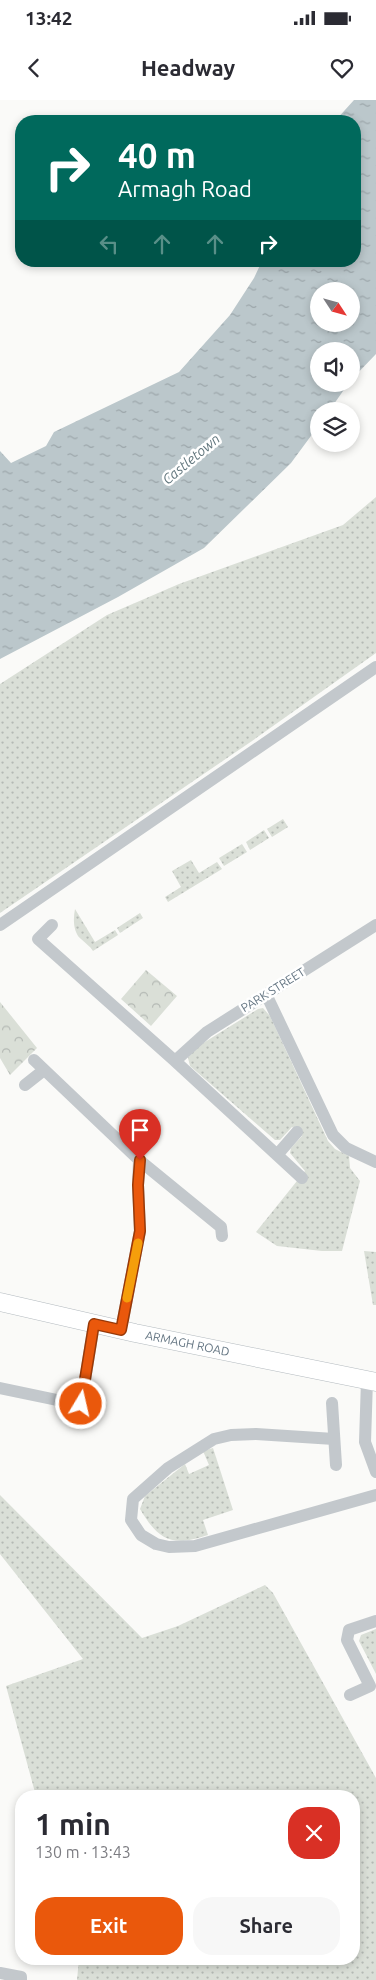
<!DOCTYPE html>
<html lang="en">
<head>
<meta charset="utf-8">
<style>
	body { margin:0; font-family:Ubuntu,sans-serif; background:#f7f7f7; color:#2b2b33; height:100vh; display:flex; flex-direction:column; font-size:19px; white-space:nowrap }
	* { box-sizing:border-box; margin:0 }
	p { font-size:16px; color:#7c7c81 }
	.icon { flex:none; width:28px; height:28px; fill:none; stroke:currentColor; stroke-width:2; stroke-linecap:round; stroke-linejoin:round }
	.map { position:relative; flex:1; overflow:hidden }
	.details { position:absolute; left:15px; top:1690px; width:345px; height:175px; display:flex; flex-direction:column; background:#fff; border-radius:20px; box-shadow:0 2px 8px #0003 }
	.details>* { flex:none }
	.hud { position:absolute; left:15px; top:15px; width:346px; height:152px; border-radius:20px; box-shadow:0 2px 8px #0003; background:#00695c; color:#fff; overflow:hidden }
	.needle { width:32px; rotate:126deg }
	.tools { position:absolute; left:310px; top:182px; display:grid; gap:10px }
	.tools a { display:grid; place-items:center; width:50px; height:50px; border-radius:50%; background:#fff; box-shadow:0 2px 8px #0003; font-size:25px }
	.pin { position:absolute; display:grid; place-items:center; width:42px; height:42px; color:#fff; margin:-51px -21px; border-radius:50% 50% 50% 0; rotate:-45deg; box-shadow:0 0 5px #0007 }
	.pin .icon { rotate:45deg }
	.me { position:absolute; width:55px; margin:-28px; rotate:9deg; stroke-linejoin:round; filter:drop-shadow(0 0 4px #0008) }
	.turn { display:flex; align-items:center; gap:18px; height:105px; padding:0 20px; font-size:22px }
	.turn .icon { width:65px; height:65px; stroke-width:2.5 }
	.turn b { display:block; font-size:35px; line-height:42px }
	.lanes { display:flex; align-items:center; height:48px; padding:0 20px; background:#0003; justify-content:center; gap:25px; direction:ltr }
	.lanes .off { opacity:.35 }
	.round { display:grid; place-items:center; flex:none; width:52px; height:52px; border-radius:20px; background:#f7f7f7 }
	.head { display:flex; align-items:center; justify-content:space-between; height:85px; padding:0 20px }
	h1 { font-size:30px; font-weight:600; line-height:38px }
	.action { display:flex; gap:10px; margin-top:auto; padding:10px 20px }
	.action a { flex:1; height:58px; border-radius:20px; background:#ea580c; color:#fff; font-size:20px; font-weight:600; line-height:58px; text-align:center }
	.action a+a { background:#f7f7f7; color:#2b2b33 }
	.status { display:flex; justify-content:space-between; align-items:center; height:35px; padding:0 25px; background:#fff; direction:ltr }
	.status svg { height:14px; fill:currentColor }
	header { display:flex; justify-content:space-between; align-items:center; height:65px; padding:0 20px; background:#fff; font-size:22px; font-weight:600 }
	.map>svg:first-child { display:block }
</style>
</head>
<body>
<div class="status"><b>13:42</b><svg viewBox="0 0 49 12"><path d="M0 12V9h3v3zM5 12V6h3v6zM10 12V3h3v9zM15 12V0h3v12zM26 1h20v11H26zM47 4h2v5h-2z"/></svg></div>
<header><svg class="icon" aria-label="back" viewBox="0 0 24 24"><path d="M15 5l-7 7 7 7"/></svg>Headway<svg class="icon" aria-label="heart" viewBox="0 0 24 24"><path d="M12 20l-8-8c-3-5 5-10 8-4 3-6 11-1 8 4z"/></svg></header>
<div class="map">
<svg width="376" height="1880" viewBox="0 0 376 1880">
	<defs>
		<pattern id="grass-dots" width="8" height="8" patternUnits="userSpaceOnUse" patternTransform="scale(1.25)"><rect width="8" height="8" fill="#dadfd7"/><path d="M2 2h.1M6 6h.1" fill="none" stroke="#b4b9b4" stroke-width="1.8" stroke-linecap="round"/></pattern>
		<pattern id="park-crowns" width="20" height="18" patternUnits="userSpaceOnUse" patternTransform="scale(1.25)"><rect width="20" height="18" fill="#dadfd7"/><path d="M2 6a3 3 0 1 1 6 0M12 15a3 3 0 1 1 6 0" fill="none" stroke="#b4b9b4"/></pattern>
		<pattern id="water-ripples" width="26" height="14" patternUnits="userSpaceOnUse" patternTransform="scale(1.25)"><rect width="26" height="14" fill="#bbc7cb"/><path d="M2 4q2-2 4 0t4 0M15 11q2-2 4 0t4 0" fill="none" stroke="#9ca6aa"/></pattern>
	</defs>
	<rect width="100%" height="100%" fill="#fafaf8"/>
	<path fill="url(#grass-dots)" d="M376,397V553L252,641L0,813V584L107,515L179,484L343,425Z
		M283,719L288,727L272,737L267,729Z
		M264,730L269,738L250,750L246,742Z
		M242,744L247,752L224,766L219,758Z
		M191,760L199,773L217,762L222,769L168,802L165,797L181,787L172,771Z
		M75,809L95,842L115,830L118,835L93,851C90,846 85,843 81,839C73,832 73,819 75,809Z
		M140,813L143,818L120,833L117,828Z
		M263,908L270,916L328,1041L335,1049L349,1056L350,1068L360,1081L342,1151H322L277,1146L256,1132L305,1071L290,1053L291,1048L302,1036L292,1027L280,1040H275L190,966L188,958L192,950L258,909Z
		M364,1151L376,1152V1205H373Z
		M213,1348L233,1410L203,1420L208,1435C172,1447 159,1441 140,1409L145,1396L185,1364L189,1374L209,1365L203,1351Z
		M0,1395L142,1538L178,1526L265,1485L273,1493L376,1678V1880H77L79,1859H354V1696H36L6,1586L83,1559L0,1454Z
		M376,1529V1574L359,1541L361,1535Z"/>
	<path fill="url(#park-crowns)" d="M146,870L177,896L151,926L121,899Z
		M0,902L37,948L10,975L0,958Z"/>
	<path fill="url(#water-ripples)" fill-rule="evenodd" d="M354,0H376V254L351,280V251H319V284H348L329,311H319V325L291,363L204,448L118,497L0,559V351L11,363L46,346L54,332L179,272L230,215L254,178L262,161H355V21H335ZM319,191H351V224H319Z"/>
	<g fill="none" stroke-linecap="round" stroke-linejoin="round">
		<g stroke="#b3babf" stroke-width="19">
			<g id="secondary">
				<path id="s1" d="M0,1202L135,1233L376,1282"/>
			</g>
		</g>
		<path stroke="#c3c8cc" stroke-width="12" d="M0,825L376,567
			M52,825L38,839L175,961L207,932L376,825
			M266,894L333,1035L346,1048L376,1062
			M34,960L139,1060L138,1085L140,1131L121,1230
			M175,961L302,1078
			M25,985L44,970
			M277,1055L297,1032
			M139,1060L221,1127L222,1136
			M367,1280L365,1342L376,1372
			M0,1288L81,1305L94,1224
			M332,1303L336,1365
			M334,1339L256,1334L231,1335L214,1339L168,1368L133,1399L131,1420L141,1435L156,1444L169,1447L195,1446L376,1395
			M350,1595L370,1586L347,1540L349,1530L376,1521
			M0,1873L21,1877V1880"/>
		<use href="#secondary" stroke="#fff" stroke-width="18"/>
	</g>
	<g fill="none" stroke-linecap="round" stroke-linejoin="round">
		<g stroke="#983908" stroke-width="12">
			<path id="route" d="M81,1304L94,1224L121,1230L140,1131L138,1085L140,1060"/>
		</g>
		<use href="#route" stroke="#ea580c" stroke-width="9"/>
		<path stroke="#f59e0b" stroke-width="9" d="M127,1198L138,1143"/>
	</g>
	<g text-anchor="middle" stroke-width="5" stroke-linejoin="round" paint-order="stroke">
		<g font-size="12" fill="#657683" stroke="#fff">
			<text transform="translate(273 890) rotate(-32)" y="4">PARK STREET</text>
			<text dy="4" stroke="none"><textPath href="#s1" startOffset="192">ARMAGH ROAD</textPath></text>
		</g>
		<g font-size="14" font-style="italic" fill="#60757c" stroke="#fff">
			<text transform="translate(191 359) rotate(-40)" y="5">Castletown</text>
		</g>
	</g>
</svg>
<div class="tools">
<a><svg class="needle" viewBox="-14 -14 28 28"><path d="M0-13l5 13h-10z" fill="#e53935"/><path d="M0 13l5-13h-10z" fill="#7c7c81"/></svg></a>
<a><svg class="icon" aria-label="sound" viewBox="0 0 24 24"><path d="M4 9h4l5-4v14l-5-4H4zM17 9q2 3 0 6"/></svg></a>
<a><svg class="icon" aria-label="layers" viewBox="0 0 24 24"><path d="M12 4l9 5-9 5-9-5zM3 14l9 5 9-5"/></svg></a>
</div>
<div class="pin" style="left:140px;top:1060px;background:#d93025"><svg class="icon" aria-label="arrive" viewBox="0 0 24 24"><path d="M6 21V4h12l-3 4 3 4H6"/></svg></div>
<svg class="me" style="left:81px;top:1304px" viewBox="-20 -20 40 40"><circle r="17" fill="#ea580c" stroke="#fff" stroke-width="3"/><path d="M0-11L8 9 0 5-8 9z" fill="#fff"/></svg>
<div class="hud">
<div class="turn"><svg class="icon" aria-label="right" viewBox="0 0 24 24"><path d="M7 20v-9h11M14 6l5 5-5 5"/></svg><div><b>40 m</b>Armagh Road</div></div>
<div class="lanes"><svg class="icon off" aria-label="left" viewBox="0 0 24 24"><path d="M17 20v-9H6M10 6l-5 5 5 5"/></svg><svg class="icon off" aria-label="ahead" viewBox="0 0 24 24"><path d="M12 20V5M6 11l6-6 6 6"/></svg><svg class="icon off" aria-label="ahead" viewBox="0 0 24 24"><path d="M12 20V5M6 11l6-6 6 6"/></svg><svg class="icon" aria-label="right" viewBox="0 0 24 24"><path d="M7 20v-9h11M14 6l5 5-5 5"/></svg></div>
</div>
<section class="details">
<div class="head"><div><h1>1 min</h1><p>130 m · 13:43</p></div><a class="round" style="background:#d93025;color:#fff"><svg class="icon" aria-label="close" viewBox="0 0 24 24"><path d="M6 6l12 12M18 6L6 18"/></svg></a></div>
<div class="action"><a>Exit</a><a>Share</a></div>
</section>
</div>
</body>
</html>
